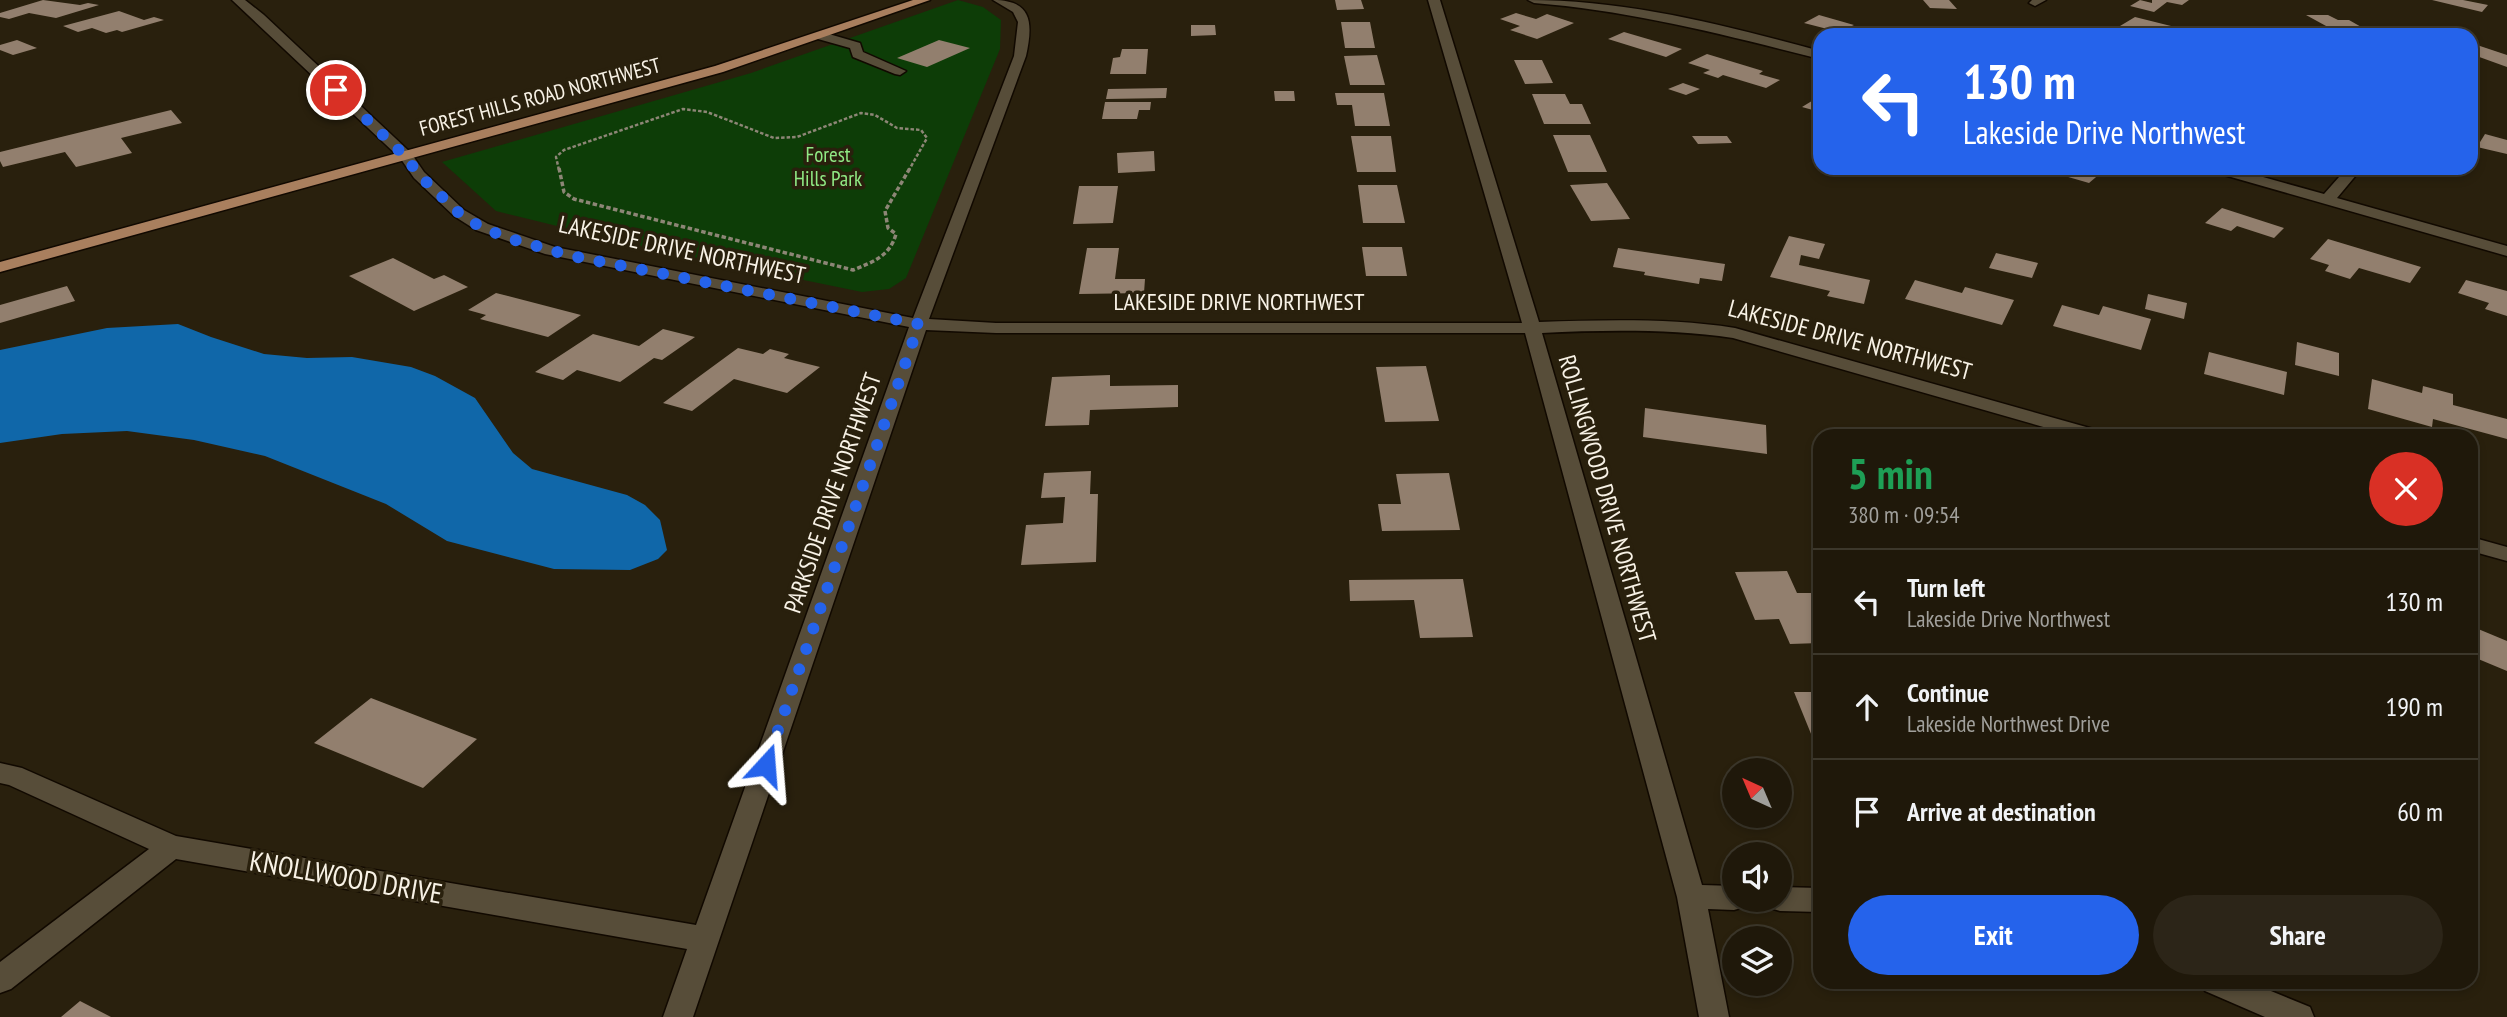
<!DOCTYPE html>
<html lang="en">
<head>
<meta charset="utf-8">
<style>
	body { margin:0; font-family:"PT Sans Narrow",sans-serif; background:#2c2518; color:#f1f3f6; height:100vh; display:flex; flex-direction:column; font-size:26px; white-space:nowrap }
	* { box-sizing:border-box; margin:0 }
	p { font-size:23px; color:#a1a09c }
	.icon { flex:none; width:38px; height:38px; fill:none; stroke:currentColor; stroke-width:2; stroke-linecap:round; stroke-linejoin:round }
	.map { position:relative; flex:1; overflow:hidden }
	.details { position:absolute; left:1813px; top:429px; width:665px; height:560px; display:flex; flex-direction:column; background:#1f180a; border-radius:21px; box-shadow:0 4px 10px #0003,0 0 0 2px #3c372b }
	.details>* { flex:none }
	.hud { position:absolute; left:1813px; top:28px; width:665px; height:147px; border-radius:21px; box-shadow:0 4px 10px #0003,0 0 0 2px #3c372b; background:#2563eb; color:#fff; overflow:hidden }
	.needle { width:46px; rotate:316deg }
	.tools { position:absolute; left:1722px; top:758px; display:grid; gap:14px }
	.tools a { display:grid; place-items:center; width:70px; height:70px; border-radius:50%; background:#1f180a; box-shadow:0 4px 10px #0003,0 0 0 2px #3c372b; font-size:35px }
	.pin { position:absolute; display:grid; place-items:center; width:60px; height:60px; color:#fff; margin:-30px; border:4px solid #fff; border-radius:50%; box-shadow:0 2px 7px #0007 }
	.me { position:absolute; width:77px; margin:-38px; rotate:19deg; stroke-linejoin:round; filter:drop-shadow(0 0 5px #0008) }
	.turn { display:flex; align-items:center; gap:24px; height:147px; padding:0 35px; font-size:32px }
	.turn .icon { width:91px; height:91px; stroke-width:2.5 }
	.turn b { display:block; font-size:49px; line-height:60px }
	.round { display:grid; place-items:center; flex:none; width:74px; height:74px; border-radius:37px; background:#2c2518 }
	.summary { display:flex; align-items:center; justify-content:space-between; height:119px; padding:0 35px }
	h1 { font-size:42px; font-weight:600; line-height:52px; color:#1e9e55 }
	.button { display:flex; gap:14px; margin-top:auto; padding:14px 35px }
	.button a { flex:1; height:80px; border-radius:42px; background:#2563eb; color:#fff; font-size:28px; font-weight:600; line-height:80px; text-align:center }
	.button a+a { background:#2c2518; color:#f1f3f6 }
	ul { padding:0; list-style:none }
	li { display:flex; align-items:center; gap:21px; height:105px; padding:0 35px; border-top:2px solid #3c372b }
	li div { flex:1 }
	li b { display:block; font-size:26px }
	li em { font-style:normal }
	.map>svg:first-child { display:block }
</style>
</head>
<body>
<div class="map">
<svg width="2507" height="1017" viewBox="0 0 2507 1017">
	<rect width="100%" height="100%" fill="#29200d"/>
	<path fill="#0d3d07" d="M958,0L983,7L1001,20L1000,49L906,278L889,289L862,292L643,247L496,211L442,162L751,73Z"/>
	<path fill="#1067a9" d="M178,324L211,337L264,354L307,358L352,357L411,367L435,376L475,398L513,453L532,469L627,495L645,505L660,520L667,550L658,559L630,570L554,569L447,541L386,504L265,456L194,440L127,431L62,434L0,443V350L107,328Z"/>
	<path fill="#927f6e" d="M43,0L80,5L88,3L99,5L56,18L29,13L9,19L0,17V13Z
		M1335,0H1361L1364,9L1337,10Z
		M1923,0H1949L1957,9L1930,8Z
		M2140,0L2152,3V0H2189L2182,5L2167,2L2154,12L2130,6Z
		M2432,0H2463L2488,5L2482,12Z
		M119,11L144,20L154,17L164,20L122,32L117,30L106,33L92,28L78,32L63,26Z
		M1516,13L1536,19L1547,14L1574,23L1537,39L1510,30L1520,26L1500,19Z
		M1819,15L1854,25L1839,32L1804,23Z
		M2306,15H2328L2338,20H2349L2370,32H2337Z
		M2135,17L2171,26L2166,29L2178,32L2173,35H2154L2120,26Z
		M1341,22H1370L1375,48H1345Z
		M1191,25H1215L1216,35L1191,36Z
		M1624,32L1682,49L1666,57L1608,39Z
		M17,40L37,48L13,55L0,50V45Z
		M939,40L970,48L927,67L897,58Z
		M2471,43L2507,55V67L2471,54Z
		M1122,49H1148L1146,74H1110L1113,58L1120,57Z
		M1707,54L1763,71L1759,74L1780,80L1766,88L1723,75L1718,78L1703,73L1710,70L1688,63Z
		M1377,55L1385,85H1350L1344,56Z
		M1514,60H1542L1553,83L1525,84Z
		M1683,83L1700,89L1686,95L1668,89Z
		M1167,88L1166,98L1106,99L1108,89Z
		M1274,91H1294L1295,101H1275Z
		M1335,93H1384L1390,126H1355L1352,105H1337Z
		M1532,94H1565L1570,104H1582L1591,124H1544Z
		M1820,96V112L1802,107Z
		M1105,102H1151L1150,110H1139L1137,119H1102Z
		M171,110L182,123L121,138L132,153L76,167L65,152L3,167L0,161V152Z
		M2485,134L2507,140V154L2477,147Z
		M1553,135H1590L1607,172H1568Z
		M1351,136H1391L1396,172H1357Z
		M1692,136H1727L1732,143L1698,144Z
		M1154,151L1155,171L1118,173L1117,153Z
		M2047,168H2089L2102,172L2089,183L2044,170Z
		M1607,183L1630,219L1591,221L1570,185Z
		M1358,185H1397L1405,223H1363Z
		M1079,186H1118L1113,223L1073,224Z
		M2222,208L2284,228L2274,238L2237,226L2231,231L2205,223Z
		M1789,236L1825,244L1819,259L1801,255L1799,265L1870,280L1864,304L1827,296L1830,291L1770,277Z
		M2328,239L2421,267L2410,283L2359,268L2350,279L2325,271L2329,265L2310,259Z
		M1362,247H1402L1407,276H1366Z
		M1087,248H1119L1115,279H1145L1144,293L1079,294Z
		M1618,248L1725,264L1722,281L1700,278L1699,284L1644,275L1645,272L1613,267Z
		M1996,253L2038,263L2032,278L1989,268Z
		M393,258L434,279L444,275L468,287L414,311L349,276Z
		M1915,280L1962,293L1965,287L2014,300L2002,325L1905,299Z
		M2466,280L2507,291V316L2485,309L2489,303L2458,293Z
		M67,286L75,301L0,323V305Z
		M496,293L581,315L548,337L480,319L486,315L468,310Z
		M2148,294L2187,303L2184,319L2145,309Z
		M2062,305L2099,315L2103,306L2151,319L2141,350L2053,326Z
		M663,329L695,337L662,360L654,358L620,382L577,370L563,380L535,372L593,334L639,346Z
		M2297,342L2339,353V376L2295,365Z
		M738,348L763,354L770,349L789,354L784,358L820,367L787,393L734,379L692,411L663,403Z
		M2209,352L2287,372L2284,395L2204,374Z
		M1426,366L1439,421L1385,422L1376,367Z
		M1110,375V386L1178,385V407L1090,410L1089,425L1045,426L1052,377Z
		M2372,379L2422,393L2423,386L2453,394V405L2507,419V439L2433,419L2432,427L2368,409Z
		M1645,408L1766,425L1767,454L1643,437Z
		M1091,471L1090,494H1098L1096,562L1021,565L1026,525L1063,523L1065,497L1041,498L1044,473Z
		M1449,473L1460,530L1382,531L1378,504H1401L1396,474Z
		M1787,571L1797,593H1817L1820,599V617H1817L1820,625V643L1790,644L1779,619L1755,620L1735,572Z
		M1463,579L1473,637L1420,638L1414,600L1350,601L1349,580Z
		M2471,626L2507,641V671L2471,656Z
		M1794,692H1820V756Z
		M371,698L477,739L423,788L314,743Z
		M80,1001L111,1017H61Z"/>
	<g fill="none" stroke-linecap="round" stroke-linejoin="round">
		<g stroke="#110900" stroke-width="3">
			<path id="minor" d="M232,0H245L264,15L411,153L424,172L464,210L488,224L555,247L913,318L1014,56L1018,22L1013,12L993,0C1033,0 1033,24 1026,56L929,319L996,323H1522L1428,0H1440L1539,322C1605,320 1670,318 1735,328L2104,432L2107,436H2075L1733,338C1670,329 1606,330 1542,333L1702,885L1734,886V900H1747L1744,907L1734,910L1708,909L1729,1017H1699L1677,897L1525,333H996L926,330L693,1017H663L687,949L176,859L11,989L0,993V962L149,849L9,785L0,783V763L22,768L176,836L696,925L909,327L545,254L476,230L454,216L414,178L401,159Z
				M1528,0C1628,0 1724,25 1820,51V59C1725,35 1633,11 1534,3Z
				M2032,0H2046L2035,6L2029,3Z
				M822,32L860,43L863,52L906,71L900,75L895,74L853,57L850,48L818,39V33Z
				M2208,168H2231L2324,194L2347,168H2362L2337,198L2507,246V256L2210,171Z
				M2471,537L2507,547V561L2471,551Z
				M1780,887L1820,888V912L1780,911L1770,908L1766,900H1780Z
				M2201,982H2249L2310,1007L2314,1017H2265L2205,991Z"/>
		</g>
		<g stroke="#110900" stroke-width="3">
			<path id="major" d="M913,0H930L723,72L0,272V262L715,66Z"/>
		</g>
		<path stroke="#8d8676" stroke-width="2.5" stroke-dasharray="3.5 2" stroke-linecap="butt" d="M559,170L556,157L564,150L683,109L707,112L774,138L797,137L861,113L875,115L897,128L921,130L927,138L909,170"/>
		<path stroke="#8d8676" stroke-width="3.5" stroke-dasharray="4.5 2.5" stroke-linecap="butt" d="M559,168L564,192L574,199L853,270C873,262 890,256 896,234L888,228L885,211L910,168"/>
		<use href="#minor" fill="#574d39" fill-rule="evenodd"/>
		<use href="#major" fill="#a97f5e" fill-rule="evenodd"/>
	</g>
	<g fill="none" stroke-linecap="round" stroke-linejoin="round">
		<path stroke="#2563eb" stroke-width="12" stroke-dasharray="0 21.6" d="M336,90L405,156L419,175L459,213L482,228L515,240L572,256L919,324L766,765"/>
	</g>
	<g text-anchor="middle" stroke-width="7" stroke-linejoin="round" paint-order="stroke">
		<g font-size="21" fill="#f8f2e6" stroke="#29200d">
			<text transform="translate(540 97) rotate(-15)" y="7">FOREST HILLS ROAD NORTHWEST</text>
		</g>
		<g font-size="21" fill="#90e984" stroke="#29200d">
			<text x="828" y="162">Forest<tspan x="828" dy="24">Hills Park</tspan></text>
		</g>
		<g font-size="24" fill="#f8f2e6" stroke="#29200d">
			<text transform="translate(682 250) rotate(12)" y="8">LAKESIDE DRIVE NORTHWEST</text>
			<text x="1239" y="310">LAKESIDE DRIVE NORTHWEST</text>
			<text transform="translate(1850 340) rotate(15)" y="8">LAKESIDE DRIVE NORTHWEST</text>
			<text transform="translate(833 493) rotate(-71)" y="8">PARKSIDE DRIVE NORTHWEST</text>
			<text transform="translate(1607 499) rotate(74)" y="8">ROLLINGWOOD DRIVE NORTHWEST</text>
		</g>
		<g font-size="28" fill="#f8f2e6" stroke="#29200d">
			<text transform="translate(346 877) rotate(10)" y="10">KNOLLWOOD DRIVE</text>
		</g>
	</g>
</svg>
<div class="tools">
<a><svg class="needle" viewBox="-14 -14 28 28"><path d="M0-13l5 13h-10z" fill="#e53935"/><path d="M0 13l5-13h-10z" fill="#a1a09c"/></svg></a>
<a><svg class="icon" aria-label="sound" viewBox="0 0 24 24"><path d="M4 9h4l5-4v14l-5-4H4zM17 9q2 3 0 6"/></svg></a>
<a><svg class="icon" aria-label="layers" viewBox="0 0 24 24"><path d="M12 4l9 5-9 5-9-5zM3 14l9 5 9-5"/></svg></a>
</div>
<div class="pin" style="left:336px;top:90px;background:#d93025"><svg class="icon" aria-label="arrive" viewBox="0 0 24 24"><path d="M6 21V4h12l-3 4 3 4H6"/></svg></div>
<svg class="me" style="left:766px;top:765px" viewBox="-20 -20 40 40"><path d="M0-17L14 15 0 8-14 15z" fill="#2563eb" stroke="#fff" stroke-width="4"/></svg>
<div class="hud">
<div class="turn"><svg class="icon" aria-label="left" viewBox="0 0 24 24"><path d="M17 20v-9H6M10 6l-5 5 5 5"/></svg><div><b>130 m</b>Lakeside Drive Northwest</div></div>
</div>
<section class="details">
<div class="summary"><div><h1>5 min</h1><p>380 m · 09:54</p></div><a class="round" style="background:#d93025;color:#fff"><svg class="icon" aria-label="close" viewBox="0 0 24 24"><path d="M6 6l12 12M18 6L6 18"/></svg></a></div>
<ul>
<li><svg class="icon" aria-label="left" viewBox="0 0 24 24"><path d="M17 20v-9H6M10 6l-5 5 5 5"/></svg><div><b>Turn left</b><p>Lakeside Drive Northwest</p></div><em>130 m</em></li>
<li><svg class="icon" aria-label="ahead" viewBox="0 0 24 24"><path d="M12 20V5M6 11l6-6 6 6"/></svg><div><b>Continue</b><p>Lakeside Northwest Drive</p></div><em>190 m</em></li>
<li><svg class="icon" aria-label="arrive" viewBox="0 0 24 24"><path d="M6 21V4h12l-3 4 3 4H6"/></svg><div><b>Arrive at destination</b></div><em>60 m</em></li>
</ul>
<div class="button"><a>Exit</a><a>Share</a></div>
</section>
</div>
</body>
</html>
